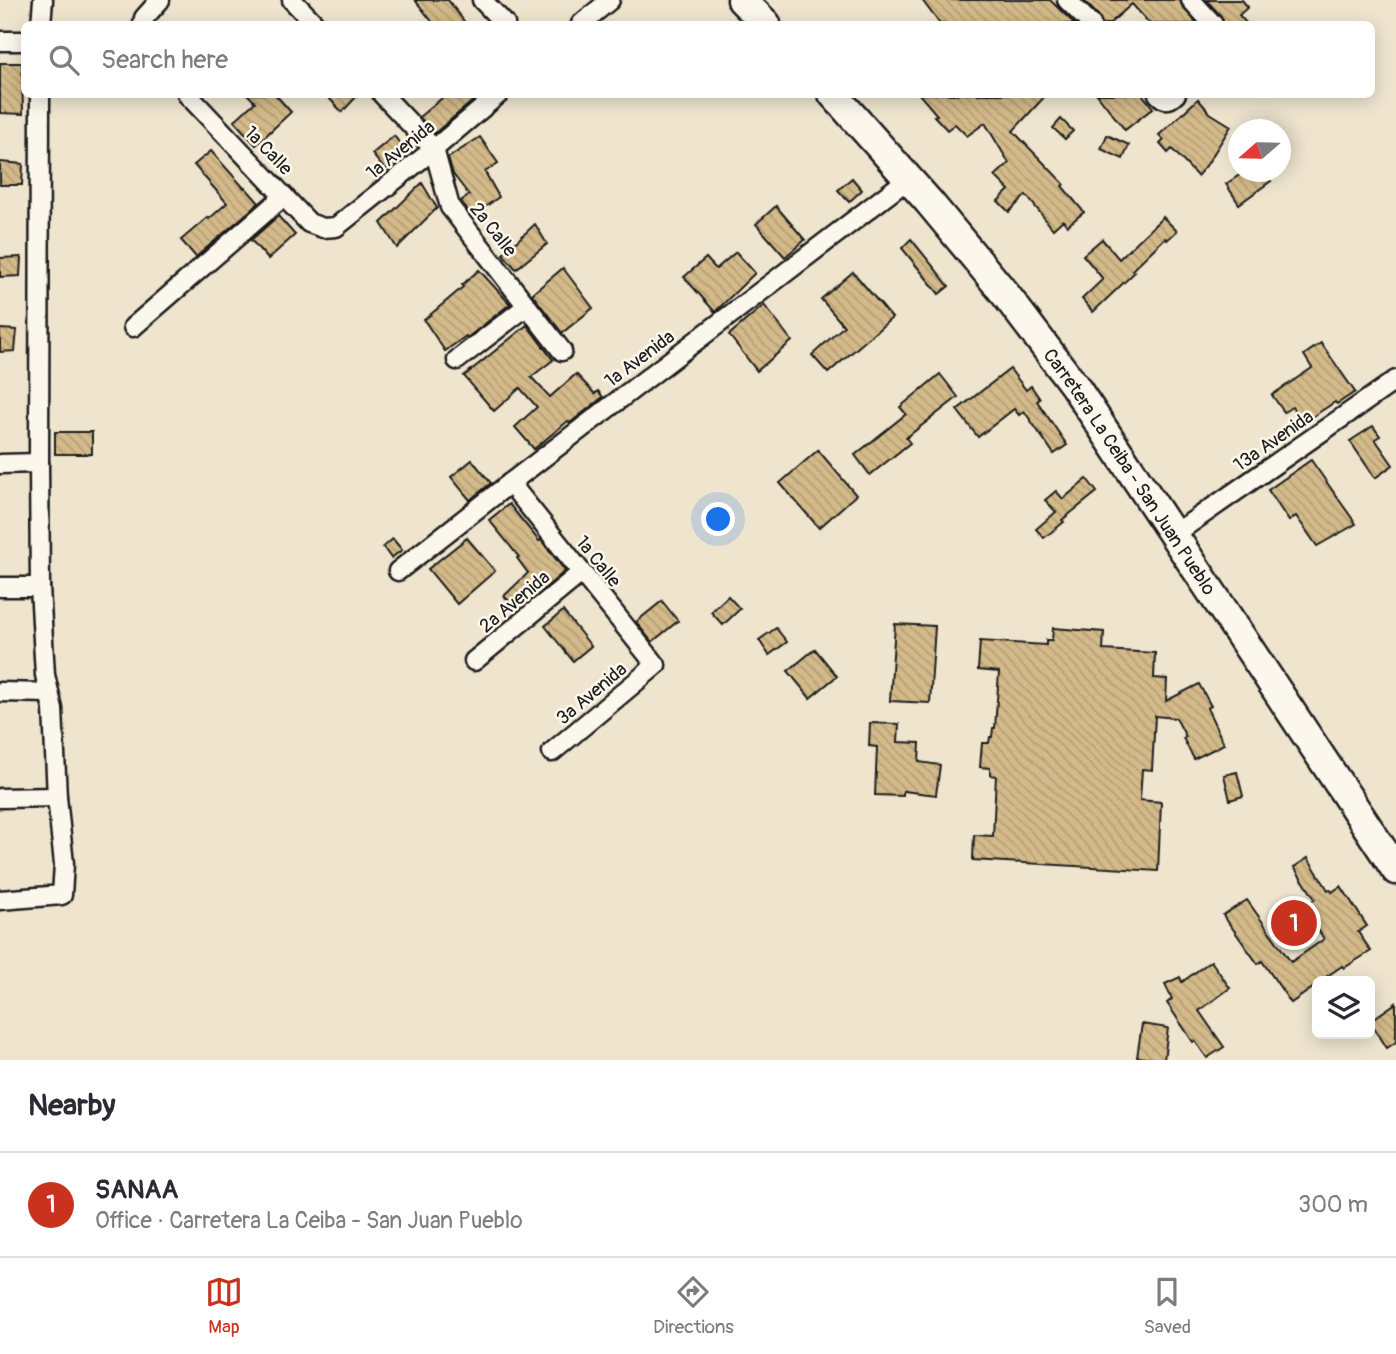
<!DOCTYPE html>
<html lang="en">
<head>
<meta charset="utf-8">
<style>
	body { margin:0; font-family:Pangolin,sans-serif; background:#f7f7f7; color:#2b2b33 }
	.controls { position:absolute; right:21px; bottom:21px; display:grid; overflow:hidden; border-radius:10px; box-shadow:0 4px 18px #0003 }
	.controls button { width:63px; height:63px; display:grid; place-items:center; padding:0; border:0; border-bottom:2px solid #e1e1e2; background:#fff; color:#2b2b33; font:35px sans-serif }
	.compass { position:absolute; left:1228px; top:119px; width:63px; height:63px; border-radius:50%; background:#fff; box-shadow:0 4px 18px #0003; rotate:250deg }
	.you { position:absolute; left:719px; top:520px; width:24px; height:24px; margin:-18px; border:5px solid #fff; border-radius:50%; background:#1a73e8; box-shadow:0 0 0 10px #1a73e833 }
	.badge { display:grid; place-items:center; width:46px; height:46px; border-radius:50%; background:#c8321e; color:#fff; font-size:23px; font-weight:700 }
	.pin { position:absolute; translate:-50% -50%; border:4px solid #fff; box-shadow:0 2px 7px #0006 }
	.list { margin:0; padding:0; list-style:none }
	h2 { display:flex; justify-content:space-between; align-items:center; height:91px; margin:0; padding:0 28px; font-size:30px }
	h2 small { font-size:23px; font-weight:400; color:#7c7c81 }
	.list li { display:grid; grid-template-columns:46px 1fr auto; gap:21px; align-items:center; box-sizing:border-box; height:105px; padding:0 28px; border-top:2px solid #e1e1e2 }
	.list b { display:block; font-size:26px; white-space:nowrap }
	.list p { margin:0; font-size:23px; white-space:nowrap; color:#7c7c81 }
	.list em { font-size:23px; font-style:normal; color:#7c7c81 }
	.icon { flex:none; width:38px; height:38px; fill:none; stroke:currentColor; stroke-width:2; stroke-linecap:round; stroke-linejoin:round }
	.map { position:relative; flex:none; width:1396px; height:1060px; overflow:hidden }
	.search { position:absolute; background:#fff; box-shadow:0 4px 18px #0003; left:21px; right:21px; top:21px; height:77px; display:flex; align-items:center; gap:18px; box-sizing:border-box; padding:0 24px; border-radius:10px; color:#7c7c81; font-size:26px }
	.sheet { height:196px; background:#fff }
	nav { display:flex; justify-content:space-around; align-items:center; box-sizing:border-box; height:98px; border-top:2px solid #e1e1e2; background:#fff; font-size:19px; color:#7c7c81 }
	nav a { display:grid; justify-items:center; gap:4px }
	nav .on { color:#c8321e }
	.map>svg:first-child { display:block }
</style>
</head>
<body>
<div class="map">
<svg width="1396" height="1060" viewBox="0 0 1396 1060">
	<defs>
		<pattern id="building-back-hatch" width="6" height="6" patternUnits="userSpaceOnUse" patternTransform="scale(1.75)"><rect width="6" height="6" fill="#d4ba8a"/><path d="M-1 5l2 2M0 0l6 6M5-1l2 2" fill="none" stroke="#b59f76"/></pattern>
	</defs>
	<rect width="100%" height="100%" fill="#efe5cf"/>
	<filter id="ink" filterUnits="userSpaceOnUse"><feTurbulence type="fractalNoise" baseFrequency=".0143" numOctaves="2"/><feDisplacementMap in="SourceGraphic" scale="14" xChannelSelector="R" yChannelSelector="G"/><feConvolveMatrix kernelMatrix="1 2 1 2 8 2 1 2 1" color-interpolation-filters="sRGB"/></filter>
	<g filter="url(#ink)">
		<g fill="url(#building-back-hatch)" stroke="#1c1c1c" stroke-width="2">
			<path d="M415,0H448L466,24H434Z"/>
			<path d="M922,0H1050L1075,24H940Z"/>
			<path d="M1083,0H1180L1183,8L1198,24H1150L1132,4L1109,24H1102L1099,16Z"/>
			<path d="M1206,0H1242L1248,7L1239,15L1247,24H1224L1221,16Z"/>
			<path d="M0,63H22L23,114L0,113Z"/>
			<path d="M247,94H275L291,112L256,145L234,121L255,102Z"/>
			<path d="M325,94H359L342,112Z"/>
			<path d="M447,94H481L435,133L419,117Z"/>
			<path d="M919,94H1047L1013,131L1064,184L1062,186L1084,212L1067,226L1063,220L1053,229L1026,195L1009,212L998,201L1009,190L995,176L1009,163L985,123L967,136L955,124L947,130L934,116L937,115Z"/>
			<path d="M1097,94H1142L1153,108L1125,130Z"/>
			<path d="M1198,99L1210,113L1231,126L1206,166L1197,176L1172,149L1168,153L1160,144L1164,140L1159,135Z"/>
			<path d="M1061,119L1073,131L1065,139L1053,128Z"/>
			<path d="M1107,135L1129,145L1123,159L1101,149Z"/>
			<path d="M394,136L407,152L385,170L372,154Z"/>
			<path d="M480,137L498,163L485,172L499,197L472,216L461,201L469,195L453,174L448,158Z"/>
			<path d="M211,151L244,188L245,187L259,203L196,257L181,240L208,217L209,219L227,203L194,165Z"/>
			<path d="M0,162L23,164L22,185H0Z"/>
			<path d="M1244,172H1265L1271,181L1239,204L1226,184Z"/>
			<path d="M852,178L862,190L849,202L838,190Z"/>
			<path d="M422,183L437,208L397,248L381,223Z"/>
			<path d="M776,206L805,240L785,257L756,224Z"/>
			<path d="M278,216L295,235L268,259L251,240Z"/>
			<path d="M1163,217L1177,231L1167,240L1165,238L1132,270L1135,272L1093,312L1082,299L1103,279L1083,255L1102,239L1119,259Z"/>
			<path d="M535,224L547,244L516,269L503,254Z"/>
			<path d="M911,239L949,286L939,294L902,248Z"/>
			<path d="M736,252L755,273L715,312L684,277L706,258L716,269Z"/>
			<path d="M21,257L20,276L0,277V258Z"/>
			<path d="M563,268L593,308L562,333L532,294Z"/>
			<path d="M479,270L510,304L467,338L466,336L445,351L424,320L463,287L462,285Z"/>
			<path d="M853,272L892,318L828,373L812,355L844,326L821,299Z"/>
			<path d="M764,305L792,341L757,371L729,335Z"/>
			<path d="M527,325L553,360L531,377L550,397L576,374L595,394L598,391L603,397L570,423L568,421L534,449L515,427L537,407L520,388L494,411L464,376Z"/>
			<path d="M0,329L17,330L15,351L0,352Z"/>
			<path d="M1321,343L1355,392L1337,404L1335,402L1303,423L1292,407L1284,412L1272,395L1312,368L1304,355Z"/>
			<path d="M1010,369L1026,390L1031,386L1040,399L1037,401L1067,445L1054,454L1024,411L1019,415L1014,409L978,437L957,410Z"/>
			<path d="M940,374L958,397L906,438L910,443L870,475L855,455L906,414L900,407Z"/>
			<path d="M1373,426L1380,436L1375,439L1393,465L1375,478L1350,441Z"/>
			<rect x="55" y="432" width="37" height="22"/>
			<path d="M818,450L856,495L819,528L780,483Z"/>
			<path d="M472,460L491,483L470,500L451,477Z"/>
			<path d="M1311,460L1356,524L1317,546L1296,516L1289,521L1268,490Z"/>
			<path d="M1087,479L1097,492L1062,520L1064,522L1044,538L1036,529L1056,512L1045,500L1056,491L1063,499Z"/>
			<path d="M509,504L539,541L541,540L565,571L542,591L538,585L514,606L504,596L528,573L517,558L519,557L489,520Z"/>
			<path d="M467,538L495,571L457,604L428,569Z"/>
			<path d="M393,539L402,550L391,558L383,547Z"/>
			<path d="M728,596L740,609L723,625L711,612Z"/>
			<path d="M662,601L678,621L652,642L636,622Z"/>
			<path d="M563,611L591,646L573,661L545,626Z"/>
			<path d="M895,624L935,626L930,703L890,701Z"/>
			<path d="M776,628L787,642L769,655L759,640Z"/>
			<path d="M1053,628L1104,632L1103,650L1155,653L1154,678L1167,679L1166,701L1199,684L1211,706L1207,708L1224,744L1194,759L1183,738L1186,737L1176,718L1155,716L1152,770L1142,769L1140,800L1161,802L1158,871L973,860L974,835L993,836L996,776L990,775V768L980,767L982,743H989L990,737H992L993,728H995L999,672L978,670L980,641L1046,645V640H1052Z"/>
			<path d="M815,649L837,676L810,698L788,671Z"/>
			<path d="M870,723L899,724L898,742L920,743L919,762L940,765L936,795L903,791V796L875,795L877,747L869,746Z"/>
			<path d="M1237,772L1243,796L1230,800L1224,775Z"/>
			<path d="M1308,858L1328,890L1330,889L1332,892L1341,886L1367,926L1358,932L1371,951L1344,968L1342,966L1320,981H1317L1314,987L1291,1003L1262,961L1258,964L1223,915L1247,900L1291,962L1324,939L1303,907L1315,899L1294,867Z"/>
			<path d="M1211,961L1230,988L1199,1011L1224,1047L1207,1058L1195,1041L1193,1042L1167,1003L1172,999L1165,984L1180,977L1182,982Z"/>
			<path d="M1396,1003V1042L1387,1048L1370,1021Z"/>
			<path d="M1142,1024L1168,1028L1164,1060L1137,1057Z"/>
		</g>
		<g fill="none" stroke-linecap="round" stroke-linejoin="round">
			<defs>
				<g id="street">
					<path d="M292,0L315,24"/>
					<path d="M482,0L505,24"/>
					<path d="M1067,0L1091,24"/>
					<path d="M1191,0L1213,24"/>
					<path d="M41,24L43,0"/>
					<path d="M143,24L144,18L160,0"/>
					<path d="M581,24L610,0"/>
					<path d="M0,41H24"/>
					<path d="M187,94L309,223L323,228L336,227L434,149L499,94"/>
					<path d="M382,94L434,149L450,207L562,351"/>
					<path d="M1158,94C1164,101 1169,101 1176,94"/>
					<path d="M133,327L284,196"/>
					<path d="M457,360L527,306"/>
					<path d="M0,464L39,463"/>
					<path d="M510,483L656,665L552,752"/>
					<path d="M1173,535L1396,380"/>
					<path d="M398,571L510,483L908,179"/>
					<path d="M0,587H40"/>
					<path d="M474,661L581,573"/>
					<path d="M0,692L49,693"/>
					<path d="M0,798L57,797"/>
					<path d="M0,900L62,895L64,864L57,797L53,709L45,675L40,587L39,463L40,94"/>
				</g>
				<g id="primary">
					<path d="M742,0L766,24"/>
					<path id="s1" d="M833,94L929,202L1006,295L1074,385L1396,870"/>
				</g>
			</defs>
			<use href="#street" stroke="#1c1c1c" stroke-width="23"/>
			<use href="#primary" stroke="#1c1c1c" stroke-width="33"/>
			<use href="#street" stroke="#fbf7ec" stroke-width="18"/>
			<use href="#primary" stroke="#fbf7ec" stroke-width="28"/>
		</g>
	</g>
	<g text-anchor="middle" stroke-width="5" stroke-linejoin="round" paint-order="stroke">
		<g font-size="19" fill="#1c1c1c" stroke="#fbf7ec">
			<text transform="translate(400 149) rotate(-39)" y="7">1a Avenida</text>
			<text transform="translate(269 150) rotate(46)" y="7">1a Calle</text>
			<text transform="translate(494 229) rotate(52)" y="7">2a Calle</text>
			<text transform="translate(639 358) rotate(-37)" y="7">1ª Avenida</text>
			<text transform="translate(1273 440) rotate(-35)" y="7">13a Avenida</text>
			<text dy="7" stroke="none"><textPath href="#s1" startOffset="481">Carretera La Ceiba - San Juan Pueblo</textPath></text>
			<text transform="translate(599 561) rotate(51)" y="7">1ª Calle</text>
			<text transform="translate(514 601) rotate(-40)" y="7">2ª Avenida</text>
			<text transform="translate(591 693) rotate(-40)" y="7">3ª Avenida</text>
		</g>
	</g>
</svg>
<div class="controls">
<button><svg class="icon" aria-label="layers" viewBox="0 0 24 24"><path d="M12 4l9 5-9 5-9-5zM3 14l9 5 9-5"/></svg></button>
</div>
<svg class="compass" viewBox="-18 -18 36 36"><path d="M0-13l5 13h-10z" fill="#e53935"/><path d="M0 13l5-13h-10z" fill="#7c7c81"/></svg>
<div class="you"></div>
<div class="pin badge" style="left:1294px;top:923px">1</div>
<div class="search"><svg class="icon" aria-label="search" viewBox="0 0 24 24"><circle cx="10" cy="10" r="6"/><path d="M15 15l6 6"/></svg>Search here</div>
</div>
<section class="sheet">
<h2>Nearby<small></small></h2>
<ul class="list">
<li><span class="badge">1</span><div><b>SANAA</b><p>Office · Carretera La Ceiba - San Juan Pueblo</p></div><em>300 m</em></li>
</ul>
</section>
<nav>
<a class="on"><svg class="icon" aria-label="map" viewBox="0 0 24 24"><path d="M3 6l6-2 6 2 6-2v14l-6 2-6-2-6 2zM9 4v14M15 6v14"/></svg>Map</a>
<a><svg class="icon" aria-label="directions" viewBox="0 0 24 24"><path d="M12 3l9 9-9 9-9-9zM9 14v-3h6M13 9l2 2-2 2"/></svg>Directions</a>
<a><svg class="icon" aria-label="saved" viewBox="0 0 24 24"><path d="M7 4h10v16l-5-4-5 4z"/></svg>Saved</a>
</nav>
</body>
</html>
